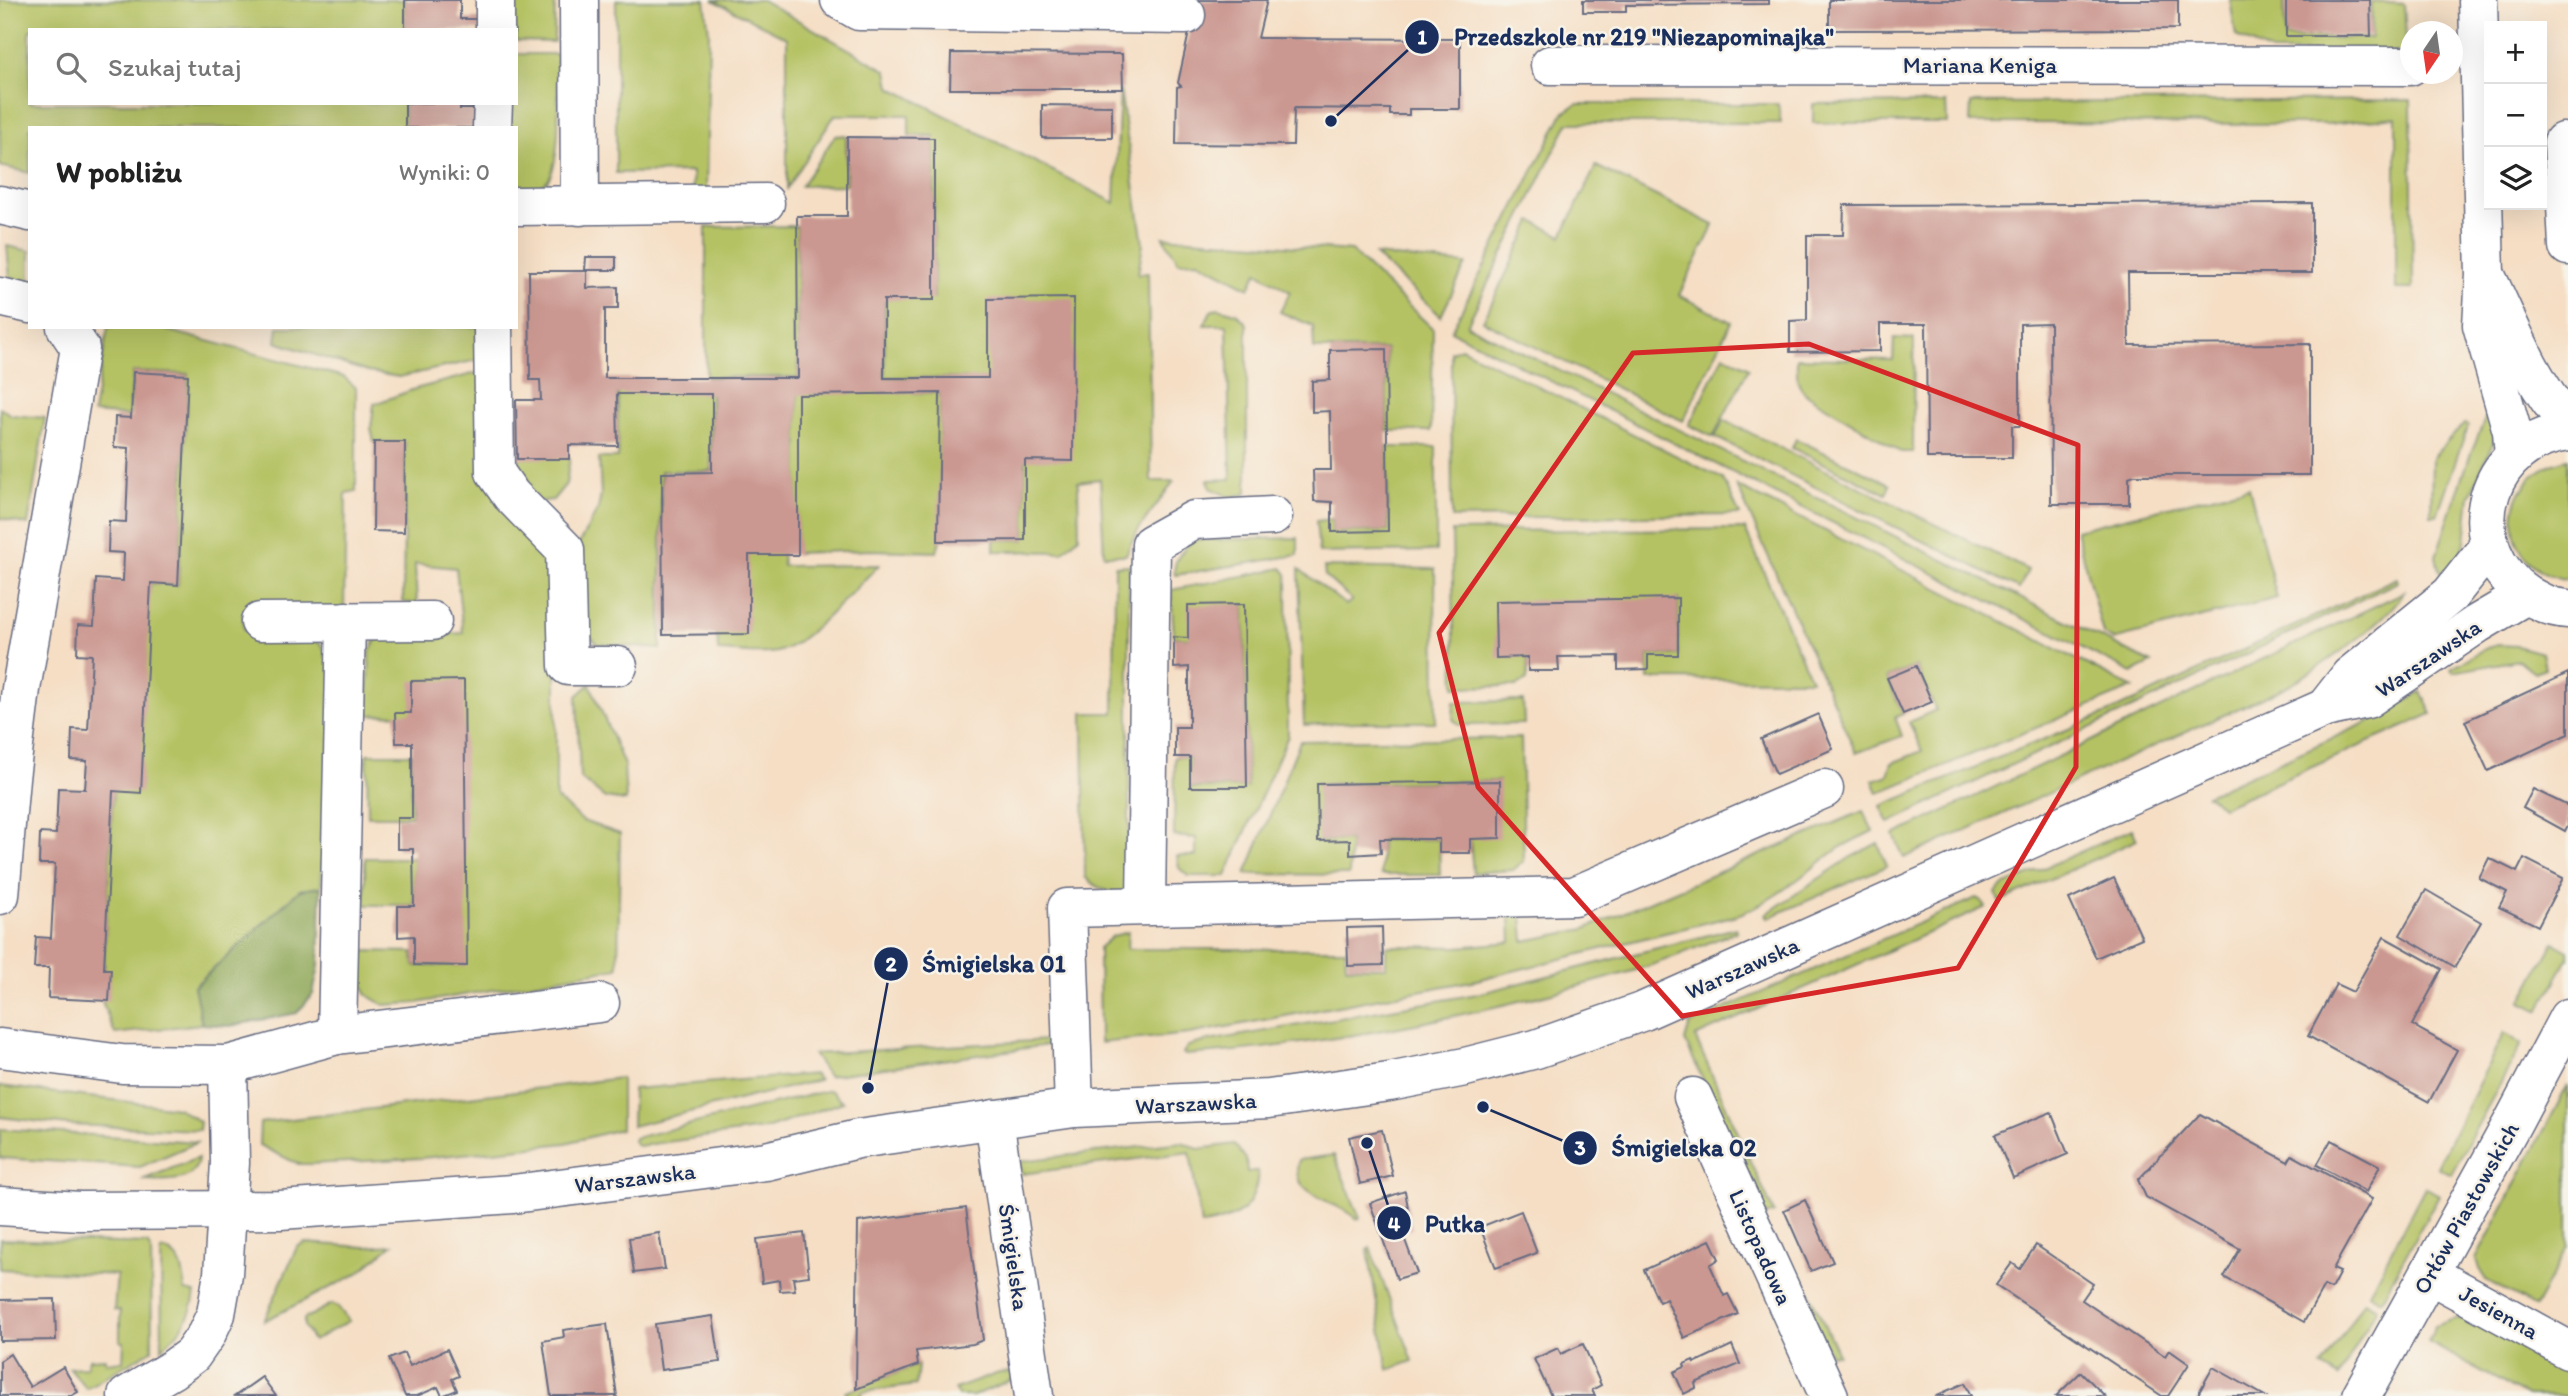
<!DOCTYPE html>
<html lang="pl">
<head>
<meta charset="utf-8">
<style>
	body { margin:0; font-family:Itim,sans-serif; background:#f6f6f6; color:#222 }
	.controls { position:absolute; right:21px; top:21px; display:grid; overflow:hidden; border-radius:0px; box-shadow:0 7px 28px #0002 }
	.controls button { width:63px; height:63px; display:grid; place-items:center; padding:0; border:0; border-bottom:2px solid #e0e0e0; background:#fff; color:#222; font:35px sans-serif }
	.compass { position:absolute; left:2400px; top:21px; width:63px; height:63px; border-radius:50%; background:#fff; box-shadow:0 7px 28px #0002; rotate:193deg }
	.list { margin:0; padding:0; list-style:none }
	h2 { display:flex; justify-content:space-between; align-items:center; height:91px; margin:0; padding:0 28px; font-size:30px }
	h2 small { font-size:23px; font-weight:400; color:#767676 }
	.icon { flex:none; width:38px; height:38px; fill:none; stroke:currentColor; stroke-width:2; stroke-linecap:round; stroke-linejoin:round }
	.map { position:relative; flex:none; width:2568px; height:1396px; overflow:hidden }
	.search { position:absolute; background:#fff; box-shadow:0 7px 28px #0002; left:28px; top:28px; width:490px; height:77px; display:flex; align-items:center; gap:18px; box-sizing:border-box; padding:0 24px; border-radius:0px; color:#767676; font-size:26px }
	.panel { position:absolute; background:#fff; box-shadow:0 7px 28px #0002; left:28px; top:126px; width:490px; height:203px; border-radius:0px }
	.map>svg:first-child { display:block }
</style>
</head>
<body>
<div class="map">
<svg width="2568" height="1396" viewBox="0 0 2568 1396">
	<rect width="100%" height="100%" fill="#f7f3e8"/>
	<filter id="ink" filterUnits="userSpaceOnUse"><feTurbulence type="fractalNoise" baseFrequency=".0143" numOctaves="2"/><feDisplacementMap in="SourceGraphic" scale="14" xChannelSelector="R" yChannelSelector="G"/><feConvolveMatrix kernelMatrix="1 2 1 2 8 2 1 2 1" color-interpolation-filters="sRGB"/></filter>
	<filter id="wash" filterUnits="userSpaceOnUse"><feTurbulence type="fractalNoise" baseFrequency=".00686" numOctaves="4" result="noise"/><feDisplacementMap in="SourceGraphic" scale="28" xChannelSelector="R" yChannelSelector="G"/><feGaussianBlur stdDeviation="1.57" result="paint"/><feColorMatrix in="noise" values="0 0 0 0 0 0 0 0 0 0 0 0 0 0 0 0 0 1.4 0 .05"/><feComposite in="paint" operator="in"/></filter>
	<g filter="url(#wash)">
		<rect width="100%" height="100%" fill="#f5dec4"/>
		<g fill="#b5c264" stroke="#687861" stroke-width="2">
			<path d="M0,0H405V30H30V103H405V128H30V173L0,166Z"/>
			<path d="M505,0H555L554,42L516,41V30H505Z"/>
			<path d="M616,0H705L709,33L706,192L693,197L692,172L616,173Z"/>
			<path d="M713,0H762L887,71L890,87L1115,203L1120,90L1143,244L1138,274L1148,273L1151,481H1174C1157,506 1136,527 1126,555H1104L1100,479L1078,482L1079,537L1062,552L994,551V540H1025V459L988,379L885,377V298H934V136L909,135V115H835L787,188V38Z"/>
			<path d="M2230,0H2284L2285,38H2371L2372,2L2404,4L2407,53L2271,52L2236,36Z"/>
			<path d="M516,54H557C557,80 564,165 546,182C539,189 531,189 522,189L516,185V128H505V103H516Z"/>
			<path d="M2411,100L2413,289H2396V117L2327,124L1970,123L1971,103Z"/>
			<path d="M1946,103L1947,123H1813V104Z"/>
			<path d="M1577,104H1778L1781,123H1568L1467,325L2152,663L2132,673L1451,331L1563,113Z"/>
			<path d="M846,135V185L801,186L835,136Z"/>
			<path d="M1596,166L1714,225L1679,295L1731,322L1683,421L1483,321L1532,221L1562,236Z"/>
			<path d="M797,226L798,377H706V227Z"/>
			<path d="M1163,237L1351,251L1433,329L1431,431H1387L1386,349H1314L1313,326L1280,312L1290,292L1257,272L1249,288L1198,261L1179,262Z"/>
			<path d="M7,246L30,251V282L10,278Z"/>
			<path d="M1375,255L1466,264L1441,316Z"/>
			<path d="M1218,308L1236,313L1247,324V494L1229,497L1211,488L1208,480L1231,479L1227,325H1204L1211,311Z"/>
			<path d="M108,327H155L344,377L356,388V491L346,493L344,611H243L244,629L299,633L321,644L335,669L321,887L300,890L194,986L202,1024L115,1034L102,1001L113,791L151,583L178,585L188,374L133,372L129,416L93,413Z"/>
			<path d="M278,327H483L482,359L399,377L368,372L276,342Z"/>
			<path d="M1894,338L1914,339L1913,452H1901L1807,395C1795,384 1797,373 1797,358L1893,360Z"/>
			<path d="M1461,348L1723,479L1740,515L1452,518L1451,352Z"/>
			<path d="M1724,355L1749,368L1713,437L1689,425Z"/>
			<path d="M484,371V457L556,566V798L583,821L620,834L618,968L417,1003L384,1005L366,994L362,979L364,951L413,952L414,966L466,965L413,714L367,715L370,651L377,638L463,633L456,568L415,564L417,604L403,602L405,443L374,442L371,428L374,404L415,389Z"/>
			<path d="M618,392L711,393V471H661V649L598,644L583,630L576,549L598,509L601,495L599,458H618Z"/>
			<path d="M798,392L940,393V540L937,552L871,550L797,553Z"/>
			<path d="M2490,407L2495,431L2493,443L2470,495L2465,542L2461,553L2445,578L2439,570L2436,556L2472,450Z"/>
			<path d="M0,408L12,415L45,418L28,525L0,518Z"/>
			<path d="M1724,420L2028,570L2019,589L1715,437Z"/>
			<path d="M2464,424L2468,425L2437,515H2431L2432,458Z"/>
			<path d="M1796,439L1890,484L1886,494L1792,448Z"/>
			<path d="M1387,447H1436V551L1319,553L1316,521L1332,519V532L1388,531Z"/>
			<path d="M514,458H570L566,484L553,500L536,502L514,486Z"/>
			<path d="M2568,459V579C2498,572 2492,475 2568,459Z"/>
			<path d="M1737,486L2133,688L1878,793L1873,780L1888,775L1892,763L1922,751L1909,722L1936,710L1916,666L1887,678L1903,714L1895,717L1902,736L1856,753Z"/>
			<path d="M2249,487L2277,598L2113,640L2103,634L2076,530Z"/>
			<path d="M1745,529L1811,680L1648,679V655H1678V599L1528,657L1527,680L1516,686L1455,687L1452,531Z"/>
			<path d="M1298,538V555L1175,575C1172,560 1183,550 1193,540Z"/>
			<path d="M749,552L782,553L783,566L879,565C857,586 805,646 777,652C761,656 735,651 718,651L717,632Z"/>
			<path d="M1129,565V884L1125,892C1108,893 1097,889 1085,877L1083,713H1114L1115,566Z"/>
			<path d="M1324,567L1435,569L1436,722H1356L1304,725L1299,569L1346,605L1352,600L1325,576Z"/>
			<path d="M1282,568L1287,574L1288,736L1226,876H1188L1179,868L1177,856H1196V838L1174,836L1175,757H1190L1191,788L1247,787L1244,605L1188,638L1174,637L1171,590Z"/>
			<path d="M2397,578L2398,582L1889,823L1881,806L2110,712Z"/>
			<path d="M2404,592C2384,625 2318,669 2284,688L1904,858L1894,835Z"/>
			<path d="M2498,645L2517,646L2542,653L2545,668L2534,672L2519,660L2453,672L2451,668L2487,648Z"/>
			<path d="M590,684L624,765L626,801L605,798L580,778L577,696Z"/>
			<path d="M2421,692L2432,714L2222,807L2207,795L2368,722Z"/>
			<path d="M1523,701L1524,724L1459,725L1453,719L1454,702Z"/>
			<path d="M1521,738L1524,861L1513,870L1473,873L1470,839L1499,781L1318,784L1319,841L1350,840L1349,875L1246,874L1300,741Z"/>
			<path d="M367,754H411L412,816H368Z"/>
			<path d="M1863,811L1873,831C1861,837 1849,842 1838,849C1806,872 1775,901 1737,915L1477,980L1189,1034L1100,1043L1099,948L1113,936L1128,932L1127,949H1345L1346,967H1386V946L1457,947L1511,942L1510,917L1522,915L1524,941L1585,929Z"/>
			<path d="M2132,829L2137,840L1999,902L1996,893L2001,887Z"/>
			<path d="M1439,839L1440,875H1381V840Z"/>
			<path d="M1878,843L1887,866L1768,918L1766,914L1851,857Z"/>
			<rect x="365" y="858" width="49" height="47"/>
			<path d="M1976,898L1982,901L1986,907L1695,1037L1774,1213L1766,1216L1685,1041L1690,1024Z"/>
			<path d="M1736,928L1737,931C1703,945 1668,961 1633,971C1487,1013 1336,1045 1185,1055L1183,1053L1188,1046L1203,1042L1477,994Z"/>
			<path d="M2554,942L2568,950V959L2539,1011L2521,1002Z"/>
			<path d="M2504,1033L2522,1044L2451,1174L2437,1167Z"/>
			<path d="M1049,1040V1045L828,1076L813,1054Z"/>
			<path d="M814,1074L819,1080L632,1126L633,1089Z"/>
			<path d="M621,1078V1129L566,1143L513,1149L422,1158L311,1164H298L259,1145L260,1123Z"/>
			<path d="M2568,1085V1247L2535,1307L2486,1280L2479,1269L2476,1259Z"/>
			<path d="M0,1086L178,1108L200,1122L199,1130L68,1125L0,1117Z"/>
			<path d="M830,1090L843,1102L769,1128L638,1146L633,1141L634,1138Z"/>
			<path d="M0,1129L198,1142L140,1167L0,1158Z"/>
			<path d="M1182,1142L1198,1149L1234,1144L1246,1159L1247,1172L1258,1171C1256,1209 1237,1220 1201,1225L1190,1152L1022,1174L1020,1161Z"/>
			<path d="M1334,1155L1360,1218L1357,1220C1341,1201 1286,1196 1299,1160Z"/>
			<path d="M198,1158C196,1186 162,1180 142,1180Z"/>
			<path d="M2425,1187L2439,1195L2381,1300L2369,1293Z"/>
			<path d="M0,1239L147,1244L151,1249L152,1350L86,1388L69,1368L86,1367L89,1359L105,1358L106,1363L123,1361L124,1342L120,1341V1311L114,1310L117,1275L0,1269Z"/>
			<path d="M305,1243L366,1247L392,1245L357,1274L264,1321L297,1247Z"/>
			<path d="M1370,1248L1413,1361L1388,1370L1368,1250Z"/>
			<path d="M165,1250C183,1258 184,1273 185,1291L195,1293C192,1317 181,1332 162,1348L161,1251Z"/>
			<path d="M1802,1277L1838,1354H1830L1796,1281Z"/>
			<path d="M2364,1301L2377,1308L2339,1377L2322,1367Z"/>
			<path d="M332,1304L338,1307L349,1321L313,1341L304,1326V1319Z"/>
			<path d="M2474,1318L2568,1369V1396H2527L2428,1342L2435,1326L2454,1319Z"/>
			<path d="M918,1365L916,1385L862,1392V1396H847L846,1392Z"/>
			<path d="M1011,1372V1380L973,1396H958L955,1389L999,1373Z"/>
		</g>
		<path fill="#90a85a" stroke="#566c5c" stroke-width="2" d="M321,887L319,966L313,994L297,1013L230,1026L202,1024L194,987L300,890Z"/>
		<g id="blocks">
			<g fill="#ca9891">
				<path d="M405,0H460V19H480V30H405Z"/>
				<path d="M1196,0H1267L1258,38L1460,39V109H1409V115H1390V109L1294,108L1293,145L1176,144L1177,87L1181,86L1178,83Z"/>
				<path d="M1583,0H1769V4L1626,5V12H1583Z"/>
				<path d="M1829,0H2178V29L1829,30Z"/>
				<path d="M2286,0H2370L2371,36H2286Z"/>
				<path d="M951,53L1122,54L1123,89H950Z"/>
				<path d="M405,103H460V109H481L476,128H405Z"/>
				<path d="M1042,105L1112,106V138H1042Z"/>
				<path d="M847,137L934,138V300H884V378H988V299L1074,298L1073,461L1025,460V540L938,541L940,393L798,395V555H749V634L663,635L662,473L712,472V394H617L618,446L569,445V459H517L516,400H541L540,380H530L529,271H587V288L618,287V309H605V378H798L797,216H847Z"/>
				<path d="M2312,203V273H2128L2129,345L2310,344V475H2134L2129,477V504H2051L2050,323L2020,324V426H2012V458H1927L1926,324H1880V351L1790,352V321L1807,320V235H1843L1844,205Z"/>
				<path d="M586,257H616V270H585Z"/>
				<path d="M1386,349L1388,531L1332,532V502L1314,501L1313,470H1331L1330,411L1312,412V381L1330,380V350Z"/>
				<path d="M133,372L188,375L178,585L151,583L141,793L113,791L104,969H111L109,1001L48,998L49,968H34L36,937L51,938L55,864H39L40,833L56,834L58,788L85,789L87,761L71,760L72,729L88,730L92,655L77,654L78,625L94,626L96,579L123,581L124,553L108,552L109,521L126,522L129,448L114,447L115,417L131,418Z"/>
				<path d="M374,442H405L404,532L373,531Z"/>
				<path d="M1678,598V655H1648V669L1618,670V656L1558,657L1559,671H1528V657L1496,658L1495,601Z"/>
				<path d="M1244,604L1247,787H1190V757H1175V727H1189V667L1174,668V637L1188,638V605Z"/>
				<path d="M1916,666L1932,702L1903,714L1887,678Z"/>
				<path d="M2568,673V734L2488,771L2465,721Z"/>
				<path d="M464,680L467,966L414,965V936L398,937V906H414L413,849H397V818H412V743H396L395,713H411V681Z"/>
				<path d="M1818,714L1833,749L1776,774L1761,739Z"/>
				<path d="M1500,781V838L1470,839V853H1439V839H1380L1381,853L1350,855V840L1318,841L1317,784Z"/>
				<path d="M2533,789L2568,806V825L2565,831L2523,808Z"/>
				<path d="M2489,858L2517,872L2524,858L2563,878L2538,926L2499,907L2507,892L2479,878Z"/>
				<path d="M2114,878L2142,938L2096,958L2069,899Z"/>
				<path d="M2426,890L2481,922L2455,967L2400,935Z"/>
				<path d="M1382,927L1383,965L1348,966L1347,928Z"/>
				<path d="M2384,937L2442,969L2412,1025L2457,1050L2429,1102L2308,1036L2336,984L2353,992Z"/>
				<path d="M2051,1112L2068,1154L2013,1178L1995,1135Z"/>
				<path d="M2200,1114L2288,1162L2292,1155L2372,1199L2333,1269L2340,1272L2331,1289L2324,1286L2304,1322L2224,1277L2240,1249L2146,1197L2138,1180Z"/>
				<path d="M1382,1130L1393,1176L1360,1184L1349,1137Z"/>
				<path d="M2331,1140L2380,1166L2366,1192L2317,1165Z"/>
				<path d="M1405,1191L1412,1229L1402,1232L1417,1273L1397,1279L1370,1203Z"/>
				<path d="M1805,1200L1833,1262L1811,1271L1784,1210Z"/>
				<path d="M966,1208L983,1340L973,1344L916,1351L918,1365L856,1389L858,1222Z"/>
				<path d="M1521,1211L1537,1253L1496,1268L1480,1227Z"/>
				<path d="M659,1233L665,1269L634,1273L629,1238Z"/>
				<path d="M804,1233L809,1276L793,1278L795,1290L780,1291L779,1280L762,1283L757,1239Z"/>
				<path d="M1710,1240L1719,1259L1710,1265L1724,1296L1728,1294L1738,1314L1684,1338L1666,1299L1659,1302L1644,1270Z"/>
				<path d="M2036,1245L2093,1284L2082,1300L2165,1356L2169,1350L2189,1364L2168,1396H2162L1996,1285L2012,1263L2020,1269Z"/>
				<path d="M55,1299L56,1340L0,1341V1300Z"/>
				<path d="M713,1316L720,1362L661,1370L655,1324Z"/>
				<path d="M607,1324L617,1396H551L543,1341L564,1337L563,1330Z"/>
				<path d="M1583,1344L1601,1385L1592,1390L1595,1396H1551L1534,1359L1558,1348L1561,1354Z"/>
				<path d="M1732,1345L1740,1364L1695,1383L1696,1388L1684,1394L1674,1372L1685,1367L1684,1364L1693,1360L1694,1363Z"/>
				<path d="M447,1349L459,1376L452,1379L457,1390L442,1396L438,1387L417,1396H405L389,1359L404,1353L410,1366Z"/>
				<path d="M10,1354L30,1387L63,1367L78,1392L71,1396H0V1361Z"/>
				<path d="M2213,1367L2265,1396H2197Z"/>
				<path d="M2081,1372L2105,1396H2056Z"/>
				<path d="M262,1377L276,1396H235Z"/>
				<path d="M1965,1383L1971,1396H1935Z"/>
			</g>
		</g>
	</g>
	<g filter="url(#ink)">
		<use href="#blocks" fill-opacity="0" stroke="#676c82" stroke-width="2"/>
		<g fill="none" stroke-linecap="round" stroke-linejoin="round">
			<defs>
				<g id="minor">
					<path d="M579,0L580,206"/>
					<path d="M840,0L859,11L1186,15"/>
					<path d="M2478,0L2485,275L2482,325L2512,431L2514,456"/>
					<path d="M495,30V0"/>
					<path d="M1550,65L2410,66"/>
					<path d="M492,128L493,103"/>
					<path d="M2563,142L2568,246"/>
					<path d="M0,205L30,212"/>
					<path d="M516,206L765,203"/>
					<path d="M2487,278C2509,322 2533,388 2568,422"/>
					<path d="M0,297L30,304"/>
					<path d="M493,327L495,472L511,495L565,550L568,666H618"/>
					<path d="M2568,432C2491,440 2458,531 2515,585C2530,598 2547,608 2568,609"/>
					<path d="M260,622L432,621"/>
					<path d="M2325,708L2350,676L2450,595L2489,546"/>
					<path d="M0,895L10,778L21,689L80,348L66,327"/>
					<path d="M1146,905L1151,544L1194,520L1273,516"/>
					<path d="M337,1035L346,621"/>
					<path d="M0,1048L122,1064L228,1065L337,1035L600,1003"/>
					<path d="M1693,1097L1829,1396"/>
					<path d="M1074,1108L1067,908L1574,896L1824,789"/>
					<path d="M994,1119L1034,1396"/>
					<path d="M0,1206L80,1211L280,1210L513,1194L766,1161L858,1139L1074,1108L1269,1099L1389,1082L1465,1067L1536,1049L1644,1011L2325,708L2367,699L2477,624L2526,595"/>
					<path d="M2429,1274L2568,1350"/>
					<path d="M127,1396L173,1369L192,1355L206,1335L216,1314L223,1274L230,1163L228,1065"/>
					<path d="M2361,1396L2513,1122L2568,1018"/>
				</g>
			</defs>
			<use href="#minor" stroke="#676c82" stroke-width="41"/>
			<use href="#minor" stroke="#fff" stroke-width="38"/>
		</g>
	</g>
	<path fill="none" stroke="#d62828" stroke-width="5" stroke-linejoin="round" d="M1809,344L2078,445L2076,767L1958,968L1682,1016L1478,787L1439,633L1633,353Z"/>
	<g text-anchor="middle" stroke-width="5" stroke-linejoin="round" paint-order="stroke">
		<g font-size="23" fill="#1b2f5e" stroke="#f7f3e8">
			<text x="1980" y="73">Mariana Keniga</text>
			<text transform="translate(2428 658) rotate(-34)" y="8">Warszawska</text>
			<text transform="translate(1742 968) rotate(-24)" y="8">Warszawska</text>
			<text transform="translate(1196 1103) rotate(-3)" y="8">Warszawska</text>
			<text transform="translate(635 1178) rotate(-7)" y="8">Warszawska</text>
			<text transform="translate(2466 1208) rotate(-61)" y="8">Orłów Piastowskich</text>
			<text transform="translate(1761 1247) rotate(66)" y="8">Listopadowa</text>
			<text transform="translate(1014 1257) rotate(82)" y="8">Śmigielska</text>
			<text transform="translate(2499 1312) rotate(29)" y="8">Jesienna</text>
		</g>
	</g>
	<path fill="none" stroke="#1b2f5e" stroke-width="2.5" d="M1331 121L1422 37M868 1088L891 964M1483 1107L1580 1148M1367 1143L1394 1223"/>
	<g fill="#1b2f5e" stroke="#f7f3e8" stroke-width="2.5">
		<circle cx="1331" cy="121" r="7"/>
		<circle cx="868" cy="1088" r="7"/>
		<circle cx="1483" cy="1107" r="7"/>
		<circle cx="1367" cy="1143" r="7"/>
		<circle cx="1422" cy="37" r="18"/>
		<circle cx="891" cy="964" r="18"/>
		<circle cx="1580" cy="1148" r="18"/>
		<circle cx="1394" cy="1223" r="18"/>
	</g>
	<g font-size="21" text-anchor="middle" font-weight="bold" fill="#fff">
		<text x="1422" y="44">1</text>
		<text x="891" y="971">2</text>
		<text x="1580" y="1155">3</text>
		<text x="1394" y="1231">4</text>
	</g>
	<g font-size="24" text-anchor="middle" font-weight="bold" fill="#1b2f5e" stroke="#f7f3e8" stroke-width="5" stroke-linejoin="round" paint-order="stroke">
		<text x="1644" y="45">Przedszkole nr 219 "Niezapominajka"</text>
		<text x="994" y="972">Śmigielska 01</text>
		<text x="1684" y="1156">Śmigielska 02</text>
		<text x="1455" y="1232">Putka</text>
	</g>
</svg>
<div class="controls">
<button>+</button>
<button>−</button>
<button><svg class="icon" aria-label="layers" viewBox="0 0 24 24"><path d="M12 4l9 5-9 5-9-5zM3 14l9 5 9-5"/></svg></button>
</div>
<svg class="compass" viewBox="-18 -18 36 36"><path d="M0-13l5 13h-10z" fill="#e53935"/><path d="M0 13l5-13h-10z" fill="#767676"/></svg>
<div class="search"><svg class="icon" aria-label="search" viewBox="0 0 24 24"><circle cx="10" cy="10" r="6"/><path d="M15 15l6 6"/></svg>Szukaj tutaj</div>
<section class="panel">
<h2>W pobliżu<small>Wyniki: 0</small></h2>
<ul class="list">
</ul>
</section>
</div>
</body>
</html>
